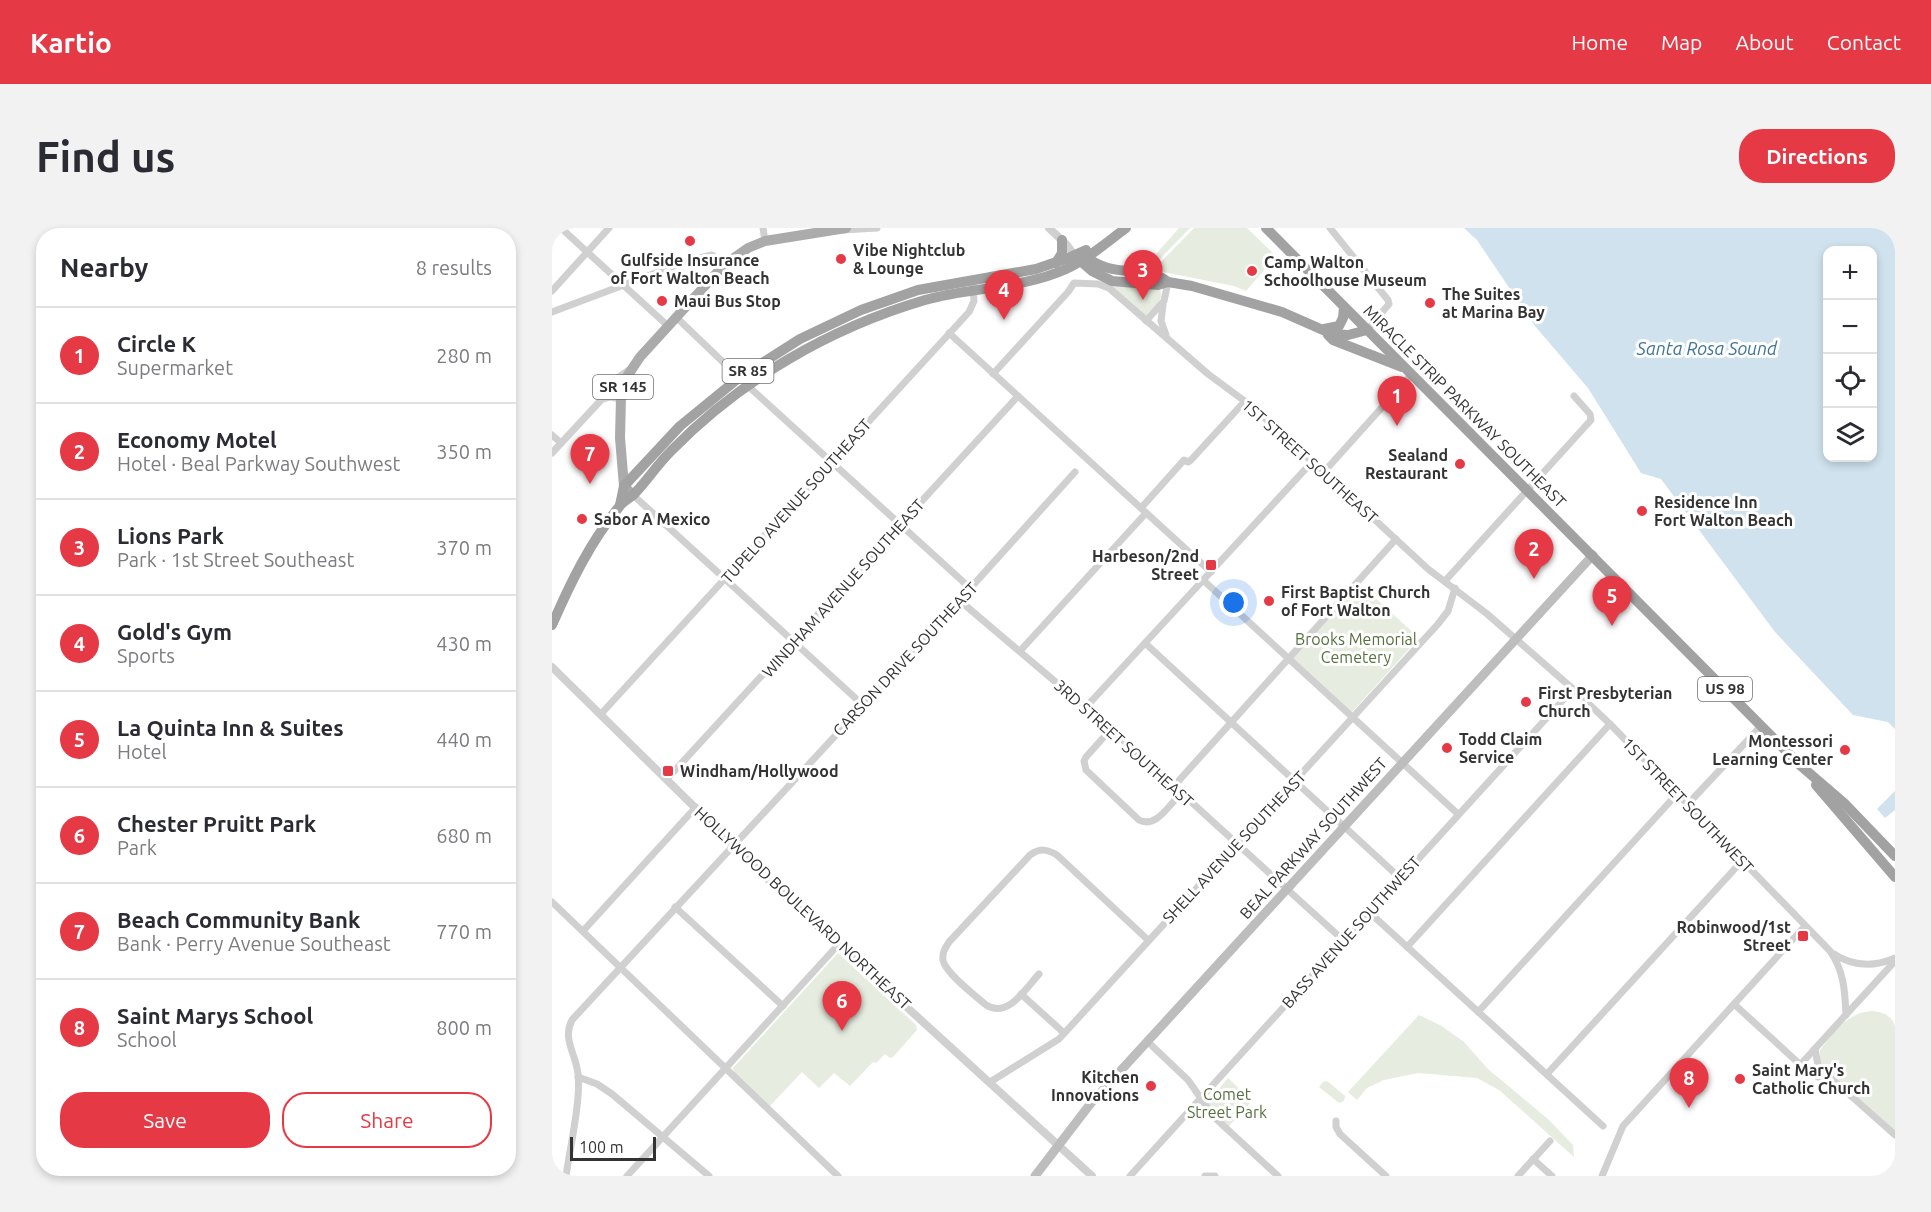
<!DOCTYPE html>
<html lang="en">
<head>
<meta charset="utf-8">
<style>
	body { margin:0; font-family:Ubuntu,sans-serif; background:#f2f2f3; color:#2b2b33 }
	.controls { position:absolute; right:18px; top:18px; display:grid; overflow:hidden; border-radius:12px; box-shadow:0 3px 9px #0003 }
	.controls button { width:54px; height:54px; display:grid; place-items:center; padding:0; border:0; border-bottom:2px solid #e1e1e2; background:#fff; color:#2b2b33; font:30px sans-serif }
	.scale { position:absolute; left:18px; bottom:15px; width:86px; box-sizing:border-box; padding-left:6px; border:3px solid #333; border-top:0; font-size:16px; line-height:21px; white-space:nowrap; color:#333; -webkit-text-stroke:4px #fff; paint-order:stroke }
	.you { position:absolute; left:682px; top:375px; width:21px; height:21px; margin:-15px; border:4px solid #fff; border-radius:50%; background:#1a73e8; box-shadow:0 0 0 9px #1a73e833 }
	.badge { display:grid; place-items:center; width:39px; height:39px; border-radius:50%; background:#e63946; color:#fff; font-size:20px; font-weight:700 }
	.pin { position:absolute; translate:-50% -50px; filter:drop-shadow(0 2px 3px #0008) }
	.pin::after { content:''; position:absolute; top:32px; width:21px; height:18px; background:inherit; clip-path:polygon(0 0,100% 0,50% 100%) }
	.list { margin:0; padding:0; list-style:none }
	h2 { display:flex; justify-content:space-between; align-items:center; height:78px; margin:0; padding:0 24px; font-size:26px }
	h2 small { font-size:20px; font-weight:400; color:#7c7c81 }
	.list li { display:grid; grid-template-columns:39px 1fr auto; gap:18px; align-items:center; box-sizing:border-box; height:96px; padding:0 24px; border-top:2px solid #e1e1e2 }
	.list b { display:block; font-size:22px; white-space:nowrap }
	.list p { margin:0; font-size:20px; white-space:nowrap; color:#7c7c81 }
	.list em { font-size:20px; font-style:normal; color:#7c7c81 }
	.actions { display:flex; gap:12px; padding:18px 24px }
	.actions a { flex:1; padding:14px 0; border:2px solid #e63946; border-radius:24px; text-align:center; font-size:21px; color:#e63946 }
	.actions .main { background:#e63946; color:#fff }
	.icon { flex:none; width:33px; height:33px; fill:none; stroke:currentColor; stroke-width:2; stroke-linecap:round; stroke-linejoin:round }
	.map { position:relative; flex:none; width:1343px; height:948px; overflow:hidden; border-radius:24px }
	header { display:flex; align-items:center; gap:36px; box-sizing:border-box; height:84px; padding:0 30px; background:#e63946; color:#fff }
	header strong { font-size:28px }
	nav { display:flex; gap:33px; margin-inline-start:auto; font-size:21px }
	.intro { display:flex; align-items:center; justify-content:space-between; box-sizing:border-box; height:144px; padding:0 36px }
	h1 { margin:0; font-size:42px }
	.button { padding:15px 27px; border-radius:24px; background:#e63946; color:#fff; font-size:21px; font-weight:700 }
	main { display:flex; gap:36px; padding:0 36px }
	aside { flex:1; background:#fff; border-radius:24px; box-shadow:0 3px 9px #0003 }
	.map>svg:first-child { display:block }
</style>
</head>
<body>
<header>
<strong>Kartio</strong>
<nav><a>Home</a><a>Map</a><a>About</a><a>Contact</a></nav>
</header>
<div class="intro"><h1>Find us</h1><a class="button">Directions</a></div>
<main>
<aside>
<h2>Nearby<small>8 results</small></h2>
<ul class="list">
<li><span class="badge">1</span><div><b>Circle K</b><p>Supermarket</p></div><em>280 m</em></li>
<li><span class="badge">2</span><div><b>Economy Motel</b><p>Hotel · Beal Parkway Southwest</p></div><em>350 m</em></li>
<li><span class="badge">3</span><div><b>Lions Park</b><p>Park · 1st Street Southeast</p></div><em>370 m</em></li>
<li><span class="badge">4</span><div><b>Gold's Gym</b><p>Sports</p></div><em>430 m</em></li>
<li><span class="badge">5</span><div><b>La Quinta Inn &amp; Suites</b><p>Hotel</p></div><em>440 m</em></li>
<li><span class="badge">6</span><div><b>Chester Pruitt Park</b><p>Park</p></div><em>680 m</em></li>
<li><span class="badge">7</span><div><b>Beach Community Bank</b><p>Bank · Perry Avenue Southeast</p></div><em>770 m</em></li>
<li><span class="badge">8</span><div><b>Saint Marys School</b><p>School</p></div><em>800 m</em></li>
</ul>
<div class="actions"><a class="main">Save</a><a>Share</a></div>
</aside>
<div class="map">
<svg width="1343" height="948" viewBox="0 0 1343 948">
	<rect width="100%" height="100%" fill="#fff"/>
	<g fill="#e6ecdf">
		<path d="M627,0H638L599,40V43L590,42Z"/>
		<path d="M642,0H695L724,28L694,63L682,58L601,42Z"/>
		<path d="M555,54L607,60C614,72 601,81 593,89Z"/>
		<path d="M808,356L867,410L800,484L741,431Z"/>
		<path d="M286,725L364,797L365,802L341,829L338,830L333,826L324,835L321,834L298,858L282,845L267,860L250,844L217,879L183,846L181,840Z"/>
		<path d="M1320,783C1331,784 1339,787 1343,798V905L1272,841L1268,835V822C1282,804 1296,784 1320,783Z"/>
		<path d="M867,787L888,797L912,814L936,841L997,892L1021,917L1022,929L947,862L925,850L866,845L832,852L815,860L805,872L796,864Z"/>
		<path d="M676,850L700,873L676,899L663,887L655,875Z"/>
		<path d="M775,853L793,868L792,873L787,875L767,859L771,854Z"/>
	</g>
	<g fill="#cfe2ee" fill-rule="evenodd">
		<path d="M912,0H1343V501L1336,494L1301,487L1223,404L1109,251L1089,245L1036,160L983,98L925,12ZM1276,22H1320V230H1276Z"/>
		<path d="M1343,563V582L1333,590L1325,581Z"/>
	</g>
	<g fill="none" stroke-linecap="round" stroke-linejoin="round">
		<g stroke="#d0d0d0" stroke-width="7">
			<path d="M9,0L116,98"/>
			<path d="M211,0L213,13"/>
			<path d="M778,0L836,72L837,76L815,102"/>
			<path d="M291,2L325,0"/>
			<path d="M0,63L57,0"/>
			<path d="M611,77L609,93L614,107"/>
			<path d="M0,84L138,32L160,27L172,37"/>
			<path d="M124,89L196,158L418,360"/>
			<path d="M594,93L612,73L616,54"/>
			<path d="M397,105L659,344"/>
			<path d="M441,146L516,64L522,55L546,56L557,60L656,146L702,180L876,341L934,385L1021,461L1058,496L1278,723C1292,743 1293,763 1294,787"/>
			<path d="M50,170L64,151L77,142"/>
			<path d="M0,207L9,215"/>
			<path d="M0,225L50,171L58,169L69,171"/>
			<path d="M771,245L860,146"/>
			<path d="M81,267L311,477"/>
			<path d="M589,280L632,232L636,234L639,232L693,173"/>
			<path d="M651,352L906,586"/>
			<path d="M893,353L1039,192L1038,186L1022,168"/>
			<path d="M407,372L559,501L791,712"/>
			<path d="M593,415L848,650"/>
			<path d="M468,423L594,285"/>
			<path d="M534,479L760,234"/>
			<path d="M49,486L417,84L422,73L421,60"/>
			<path d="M559,501L534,529L532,533L534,542L587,592C604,601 618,576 629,565"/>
			<path d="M115,551L466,168"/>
			<path d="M622,558L844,311"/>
			<path d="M1135,577L1210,497"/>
			<path d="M0,674L286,948"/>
			<path d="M123,679L231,778"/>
			<path d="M817,684L1051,898"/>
			<path d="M31,703L144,579"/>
			<path d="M855,719L1058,496"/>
			<path d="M1280,725C1300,738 1321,740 1343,730"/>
			<path d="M487,746C474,760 456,791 434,777C424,768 393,745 391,732C390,725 393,720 397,714L478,627C488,620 495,621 505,627L596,712"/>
			<path d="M469,766L512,805"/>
			<path d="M1182,776L1253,841L1266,849L1281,852L1343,907"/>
			<path d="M926,784L1125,566"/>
			<path d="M595,813L636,852L662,889L726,948"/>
			<path d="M1263,821L1266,837L1281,852"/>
			<path d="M1248,837L1343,733"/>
			<path d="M995,846L1190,633"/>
			<path d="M26,849L45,856L60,866L157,948"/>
			<path d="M438,854L507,811L886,396L896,383L903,360"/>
			<path d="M784,893V899L788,906L834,948"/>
			<path d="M981,931L1000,948"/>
			<path d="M14,948C18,920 29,872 26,846C24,826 10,811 20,792L359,426L523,244"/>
			<path d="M75,948L286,717"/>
			<path d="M578,948L1021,461"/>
			<path d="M653,948H663"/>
			<path d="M966,948L998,913"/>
			<path d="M1050,948L1071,898L1253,698"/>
		</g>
		<g stroke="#d0d0d0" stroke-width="8">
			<path d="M497,0L515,17L523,28"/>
			<path d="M0,439L235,670L540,948"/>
		</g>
		<path stroke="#bdbdbd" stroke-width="9" d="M483,948L539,875L1041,327"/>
		<path stroke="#ababab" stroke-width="10" d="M77,263L72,258L68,210L69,169L76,147L88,129L172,37L196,20L213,13L294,0"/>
		<g stroke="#a2a2a2" stroke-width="10">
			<path d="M714,0L1249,538L1292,575L1343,628"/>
			<path d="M531,26C560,53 593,35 616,54"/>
			<path d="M525,30L540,43L560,53L606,57L616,54L640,58L730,84L780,106L796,107L815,102"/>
			<path d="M504,35L510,25V12"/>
			<path d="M772,101L787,98L791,90L792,79"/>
			<path d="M776,107L781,112L850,139"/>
			<path d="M68,277L72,258L128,198L188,149L248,111L309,82L366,62L484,41L516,30L534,22"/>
			<path d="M0,397C18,356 38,314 67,279C71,273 79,270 84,264C96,251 106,236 119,223C188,152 278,100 373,72C419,59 470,61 514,41C536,31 555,14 574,0"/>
			<path d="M1264,557L1343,649"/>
		</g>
	</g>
	<g fill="#e63946" stroke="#fff" stroke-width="2">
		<circle cx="138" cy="13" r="6"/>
		<circle cx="289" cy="31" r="6"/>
		<circle cx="700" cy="43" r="6"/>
		<circle cx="110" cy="73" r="6"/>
		<circle cx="878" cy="75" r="6"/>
		<circle cx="908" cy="236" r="6"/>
		<circle cx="1090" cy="283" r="6"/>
		<circle cx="30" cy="291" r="6"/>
		<rect x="653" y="331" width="12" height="12" rx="3"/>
		<circle cx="717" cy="373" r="6"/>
		<circle cx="974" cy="474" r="6"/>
		<circle cx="895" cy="520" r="6"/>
		<circle cx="1293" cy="522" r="6"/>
		<rect x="110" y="537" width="12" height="12" rx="3"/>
		<rect x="1245" y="702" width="12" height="12" rx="3"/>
		<circle cx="1188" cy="851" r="6"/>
		<circle cx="599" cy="858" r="6"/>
	</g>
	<g text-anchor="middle" stroke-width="6" stroke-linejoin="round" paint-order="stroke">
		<g fill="#fff" stroke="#707070" stroke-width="1.5">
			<rect x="170.5" y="131" width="51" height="24" rx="4.5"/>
			<rect x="41" y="147" width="60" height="24" rx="4.5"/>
			<rect x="1146" y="449" width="54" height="24" rx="4.5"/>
		</g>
		<g font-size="15" font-weight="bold" fill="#333">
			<text x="196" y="148">SR 85</text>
			<text x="71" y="164">SR 145</text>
			<text x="1173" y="466">US 98</text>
		</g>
		<g font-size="16" font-weight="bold" fill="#333" stroke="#fff" text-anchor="start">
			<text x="301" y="28">Vibe Nightclub<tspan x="301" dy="18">&amp; Lounge</tspan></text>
			<text x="138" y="38" text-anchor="middle">Gulfside Insurance<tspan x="138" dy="18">of Fort Walton Beach</tspan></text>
			<text x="712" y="40">Camp Walton<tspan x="712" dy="18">Schoolhouse Museum</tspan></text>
			<text x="890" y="72">The Suites<tspan x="890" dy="18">at Marina Bay</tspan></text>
			<text x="122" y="79">Maui Bus Stop</text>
			<text x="896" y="233" text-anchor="end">Sealand<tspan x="896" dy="18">Restaurant</tspan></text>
			<text x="1102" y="280">Residence Inn<tspan x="1102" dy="18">Fort Walton Beach</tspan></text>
			<text x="42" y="297">Sabor A Mexico</text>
			<text x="647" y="334" text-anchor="end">Harbeson/2nd<tspan x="647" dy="18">Street</tspan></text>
			<text x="729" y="370">First Baptist Church<tspan x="729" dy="18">of Fort Walton</tspan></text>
			<text x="986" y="471">First Presbyterian<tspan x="986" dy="18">Church</tspan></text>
			<text x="907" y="517">Todd Claim<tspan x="907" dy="18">Service</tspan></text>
			<text x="1281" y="519" text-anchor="end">Montessori<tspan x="1281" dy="18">Learning Center</tspan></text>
			<text x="128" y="549">Windham/Hollywood</text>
			<text x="1239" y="705" text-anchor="end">Robinwood/1st<tspan x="1239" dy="18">Street</tspan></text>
			<text x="1200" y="848">Saint Mary's<tspan x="1200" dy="18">Catholic Church</tspan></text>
			<text x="587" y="855" text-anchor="end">Kitchen<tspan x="587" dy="18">Innovations</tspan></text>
		</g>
		<g font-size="16" fill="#333" stroke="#fff">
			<text transform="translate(913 178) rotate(45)" y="6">MIRACLE STRIP PARKWAY SOUTHEAST</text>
			<text transform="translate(758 233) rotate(42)" y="6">1ST STREET SOUTHEAST</text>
			<text transform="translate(244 273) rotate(-48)" y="6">TUPELO AVENUE SOUTHEAST</text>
			<text transform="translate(291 360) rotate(-48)" y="6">WINDHAM AVENUE SOUTHEAST</text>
			<text transform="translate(353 431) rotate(-47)" y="6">CARSON DRIVE SOUTHEAST</text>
			<text transform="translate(572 515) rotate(42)" y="6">3RD STREET SOUTHEAST</text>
			<text transform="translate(1136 577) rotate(46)" y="6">1ST STREET SOUTHWEST</text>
			<text transform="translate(761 610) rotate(-48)" y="6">BEAL PARKWAY SOUTHWEST</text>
			<text transform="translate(682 619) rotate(-47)" y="6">SHELL AVENUE SOUTHEAST</text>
			<text transform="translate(251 680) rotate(43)" y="6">HOLLYWOOD BOULEVARD NORTHEAST</text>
			<text transform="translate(799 704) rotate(-48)" y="6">BASS AVENUE SOUTHWEST</text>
		</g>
		<g font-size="16" fill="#56703f" stroke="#fff">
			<text x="804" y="417">Brooks Memorial<tspan x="804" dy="18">Cemetery</tspan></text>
			<text x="675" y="872">Comet<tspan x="675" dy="18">Street Park</tspan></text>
		</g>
		<g font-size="18" font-style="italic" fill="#3f7597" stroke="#fff">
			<text x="1155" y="127">Santa Rosa Sound</text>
		</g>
	</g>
</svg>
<div class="controls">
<button>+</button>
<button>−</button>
<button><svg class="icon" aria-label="locate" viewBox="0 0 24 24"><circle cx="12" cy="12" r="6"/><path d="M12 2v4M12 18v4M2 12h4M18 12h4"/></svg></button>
<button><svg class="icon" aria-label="layers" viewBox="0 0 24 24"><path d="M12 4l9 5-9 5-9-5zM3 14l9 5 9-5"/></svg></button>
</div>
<div class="scale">100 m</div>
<div class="you"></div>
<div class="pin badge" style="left:845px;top:198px">1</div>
<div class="pin badge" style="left:982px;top:351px">2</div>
<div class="pin badge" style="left:591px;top:72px">3</div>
<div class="pin badge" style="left:452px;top:92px">4</div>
<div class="pin badge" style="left:1060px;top:398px">5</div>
<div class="pin badge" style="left:290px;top:803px">6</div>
<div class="pin badge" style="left:38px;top:256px">7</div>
<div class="pin badge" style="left:1137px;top:880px">8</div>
</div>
</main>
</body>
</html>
